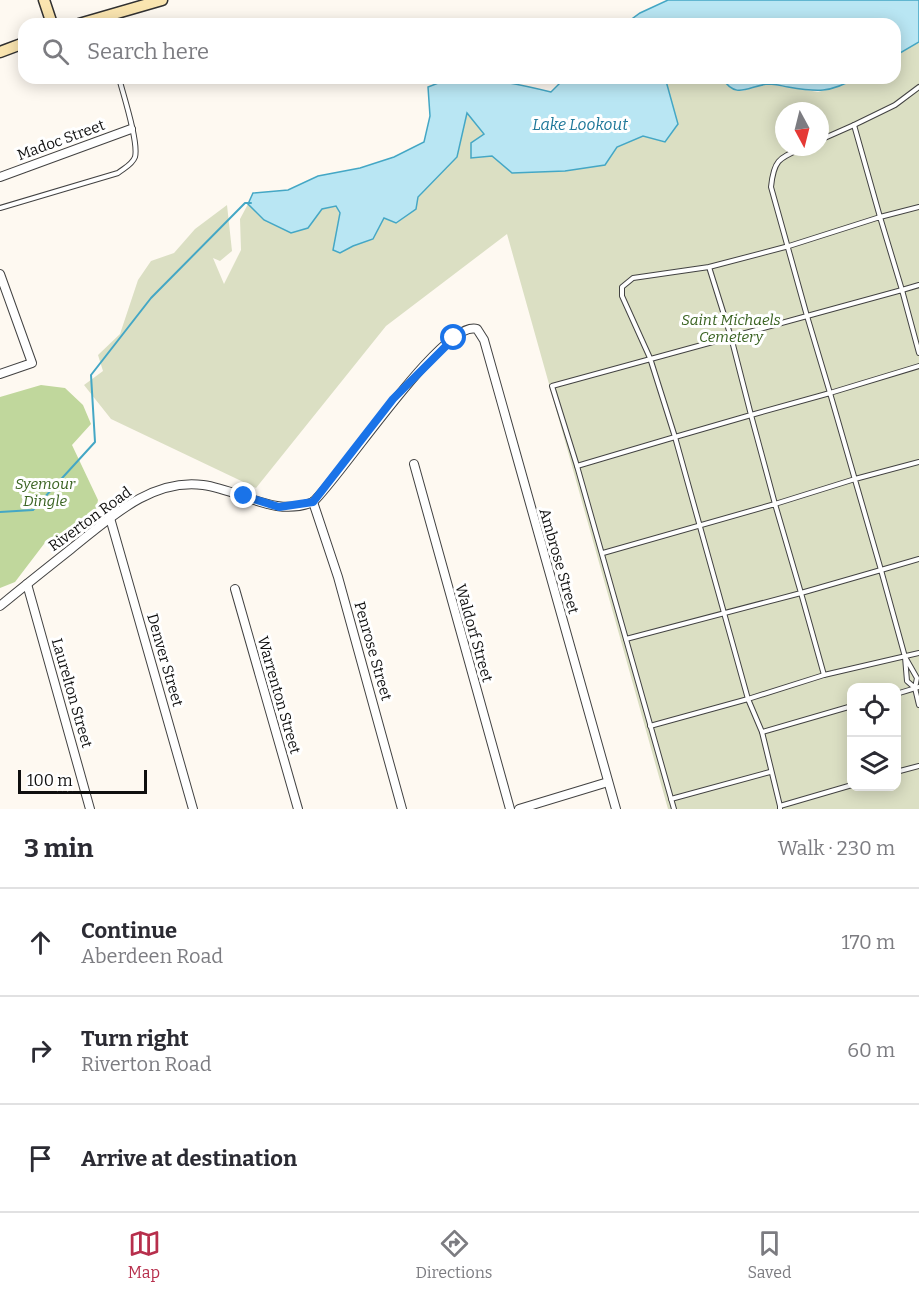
<!DOCTYPE html>
<html lang="en">
<head>
<meta charset="utf-8">
<style>
	body { margin:0; font-family:Bitter,serif; background:#f7f7f7; color:#2b2b33 }
	.controls { position:absolute; right:18px; bottom:18px; display:grid; overflow:hidden; border-radius:12px; box-shadow:0 3px 15px #0003 }
	.controls button { width:54px; height:54px; display:grid; place-items:center; padding:0; border:0; border-bottom:2px solid #e1e1e2; background:#fff; color:#2b2b33; font:30px sans-serif }
	.compass { position:absolute; left:775px; top:102px; width:54px; height:54px; border-radius:50%; background:#fff; box-shadow:0 3px 15px #0003; rotate:173deg }
	.scale { position:absolute; left:18px; bottom:15px; width:129px; box-sizing:border-box; padding-left:6px; border:3px solid #0f0f0f; border-top:0; font-size:16px; line-height:21px; white-space:nowrap; color:#0f0f0f; -webkit-text-stroke:4px #fff; paint-order:stroke }
	.stop { position:absolute; width:18px; height:18px; margin:-14px; border:4px solid #1a73e8; border-radius:50%; background:#fff }
	.stop.end { background:#1a73e8; border-color:#fff; box-shadow:0 2px 6px #0008 }
	.list { margin:0; padding:0; list-style:none }
	h2 { display:flex; justify-content:space-between; align-items:center; height:78px; margin:0; padding:0 24px; font-size:26px }
	h2 small { font-size:20px; font-weight:400; color:#7c7c81 }
	.list li { display:grid; grid-template-columns:39px 1fr auto; gap:18px; align-items:center; box-sizing:border-box; height:108px; padding:0 24px; border-top:2px solid #e1e1e2 }
	.list b { display:block; font-size:22px; white-space:nowrap }
	.list p { margin:0; font-size:20px; white-space:nowrap; color:#7c7c81 }
	.list em { font-size:20px; font-style:normal; color:#7c7c81 }
	.icon { flex:none; width:33px; height:33px; fill:none; stroke:currentColor; stroke-width:2; stroke-linecap:round; stroke-linejoin:round }
	.map { position:relative; flex:none; width:919px; height:809px; overflow:hidden }
	.search { position:absolute; background:#fff; box-shadow:0 3px 15px #0003; left:18px; right:18px; top:18px; height:66px; display:flex; align-items:center; gap:15px; box-sizing:border-box; padding:0 21px; border-radius:18px; color:#7c7c81; font-size:22px }
	.sheet { height:402px; background:#fff }
	nav { display:flex; justify-content:space-around; align-items:center; box-sizing:border-box; height:84px; border-top:2px solid #e1e1e2; background:#fff; font-size:16px; color:#7c7c81 }
	nav a { display:grid; justify-items:center; gap:3px }
	nav .on { color:#b72f4c }
	.map>svg:first-child { display:block }
</style>
</head>
<body>
<div class="map">
<svg width="919" height="809" viewBox="0 0 919 809">
	<rect width="100%" height="100%" fill="#fef9f1"/>
	<path fill="#c0d79c" d="M41,385L65,388L83,405L91,424L72,445L98,500L94,520L47,540L15,582L0,588V397Z"/>
	<path fill="#dbdfc3" fill-rule="evenodd" d="M919,42V809H668L507,234L386,326L256,488L111,419L84,385L103,371L98,355L120,334L138,280L151,261L174,253L195,229L227,205L232,251L220,261L213,258L224,284L241,250L240,219L248,204L264,220L308,228L322,209L336,206L353,246L373,239L384,218L418,197L457,157L467,113L485,134L492,156L512,173L617,147L643,136L665,142L678,125L666,81L669,78H722L728,86L742,91L768,84L818,92L844,85L856,78H895V56ZM784,111H820V147H784ZM852,688H896V786H852Z"/>
	<g fill="#b9e6f3" stroke="#44a7c5" stroke-width="1.5">
		<path d="M668,0H919V42L895,56V24H625L640,13Z"/>
		<path d="M451,78C488,78 515,83 551,92L565,78H669L666,81L678,124L665,142L643,136L617,147L605,165L565,171L512,173L492,156L471,158V143L484,134L467,113L457,157L418,197L416,209L396,223L384,218L373,239L353,246L340,253L333,250L340,213L336,206L322,209L308,228L291,233L264,220L248,204L253,193L288,190L318,176L360,168L394,157L424,142L430,116L428,87Z"/>
		<path d="M722,78H856C830,93 817,92 788,87C782,86 775,84 769,84C749,85 737,101 722,78Z"/>
	</g>
	<g fill="none" stroke-linecap="round" stroke-linejoin="round">
		<path stroke="#44a7c5" stroke-width="2" d="M0,512L33,510L95,442L91,375L151,298L245,203H251"/>
		<defs>
			<g id="lane">
				<path d="M854,125L895,105L919,87"/>
				<path d="M820,140L854,125L880,217L919,207"/>
				<path d="M805,147C780,158 774,158 771,187L807,316L731,337L751,415L675,437L748,699L762,732L852,706"/>
				<path d="M0,208L118,173C124,168 132,165 135,157C139,142 123,94 119,78"/>
				<path d="M709,267L633,278L622,287V296L650,358L675,437L577,466L552,386L731,337L709,267L789,246L880,217L902,290L919,285"/>
				<path d="M919,353L902,290L807,316L830,393L919,366"/>
				<path d="M919,462L855,479L775,504L751,415L830,393L881,570L919,559"/>
				<path d="M577,466L674,809"/>
				<path d="M603,553L775,504L801,593L626,639"/>
				<path d="M905,657L881,570L801,593L824,675L919,653"/>
				<path d="M915,688L907,681L905,657L917,678L915,688L919,705"/>
				<path d="M896,694L919,687"/>
				<path d="M650,726L748,699L824,675"/>
				<path d="M762,732L780,806"/>
				<path d="M896,772L919,766"/>
				<path d="M671,799L770,772"/>
				<path d="M780,809V806L852,785"/>
			</g>
			<g id="street">
				<path d="M0,177L131,129"/>
				<path d="M0,274L32,363L0,374"/>
				<path d="M414,464L510,809"/>
				<path d="M313,502C340,478 444,318 477,329L484,340L616,809"/>
				<path d="M313,502L338,577L402,809"/>
				<path d="M110,518L193,809"/>
				<path d="M27,584L90,809"/>
				<path d="M235,589L298,809"/>
				<path d="M0,606C23,587 47,568 71,549C109,519 151,478 203,485C241,490 275,518 313,502"/>
				<path d="M519,809L608,782"/>
			</g>
			<g id="secondary">
				<path d="M44,0L52,24"/>
				<path d="M79,24L162,0"/>
				<path d="M0,52L24,43"/>
			</g>
		</defs>
		<use href="#lane" stroke="#424242" stroke-width="6"/>
		<use href="#street" stroke="#424242" stroke-width="10"/>
		<use href="#secondary" stroke="#313131" stroke-width="13"/>
		<use href="#lane" stroke="#fff" stroke-width="4"/>
		<use href="#street" stroke="#fff" stroke-width="8"/>
		<use href="#secondary" stroke="#fae5b0" stroke-width="10"/>
	</g>
	<g fill="none" stroke-linecap="round" stroke-linejoin="round">
		<path stroke="#1a73e8" stroke-width="8" d="M244,496L279,507L313,502L393,399L454,338"/>
	</g>
	<g text-anchor="middle" stroke-width="6" stroke-linejoin="round" paint-order="stroke">
		<g font-size="15" fill="#0f0f0f" stroke="#fff">
			<text transform="translate(61 140) rotate(-20)" y="5">Madoc Street</text>
			<text transform="translate(90 519) rotate(-36)" y="5">Riverton Road</text>
			<text transform="translate(559 561) rotate(74)" y="5">Ambrose Street</text>
			<text transform="translate(474 633) rotate(74)" y="5">Waldorf Street</text>
			<text transform="translate(373 651) rotate(74)" y="5">Penrose Street</text>
			<text transform="translate(165 660) rotate(74)" y="5">Denver Street</text>
			<text transform="translate(72 693) rotate(74)" y="5">Laurelton Street</text>
			<text transform="translate(279 695) rotate(74)" y="5">Warrenton Street</text>
		</g>
		<g font-size="15" font-style="italic" fill="#3a6322" stroke="#fff">
			<text x="731" y="325">Saint Michaels<tspan x="731" dy="17">Cemetery</tspan></text>
			<text x="45" y="489">Syemour<tspan x="45" dy="17">Dingle</tspan></text>
		</g>
		<g font-size="16" font-style="italic" fill="#1f7899" stroke="#fff">
			<text x="580" y="130">Lake Lookout</text>
		</g>
	</g>
</svg>
<div class="controls">
<button><svg class="icon" aria-label="locate" viewBox="0 0 24 24"><circle cx="12" cy="12" r="6"/><path d="M12 2v4M12 18v4M2 12h4M18 12h4"/></svg></button>
<button><svg class="icon" aria-label="layers" viewBox="0 0 24 24"><path d="M12 4l9 5-9 5-9-5zM3 14l9 5 9-5"/></svg></button>
</div>
<svg class="compass" viewBox="-18 -18 36 36"><path d="M0-13l5 13h-10z" fill="#e53935"/><path d="M0 13l5-13h-10z" fill="#7c7c81"/></svg>
<div class="scale">100 m</div>
<div class="stop" style="left:454px;top:338px"></div>
<div class="stop end" style="left:244px;top:496px"></div>
<div class="search"><svg class="icon" aria-label="search" viewBox="0 0 24 24"><circle cx="10" cy="10" r="6"/><path d="M15 15l6 6"/></svg>Search here</div>
</div>
<section class="sheet">
<h2>3 min<small>Walk · 230 m</small></h2>
<ul class="list">
<li><svg class="icon" aria-label="ahead" viewBox="0 0 24 24"><path d="M12 20V5M6 11l6-6 6 6"/></svg><div><b>Continue</b><p>Aberdeen Road</p></div><em>170 m</em></li>
<li><svg class="icon" aria-label="right" viewBox="0 0 24 24"><path d="M7 20v-9h11M14 6l5 5-5 5"/></svg><div><b>Turn right</b><p>Riverton Road</p></div><em>60 m</em></li>
<li><svg class="icon" aria-label="arrive" viewBox="0 0 24 24"><path d="M6 21V4h12l-3 4 3 4H6"/></svg><div><b>Arrive at destination</b></div></li>
</ul>
</section>
<nav>
<a class="on"><svg class="icon" aria-label="map" viewBox="0 0 24 24"><path d="M3 6l6-2 6 2 6-2v14l-6 2-6-2-6 2zM9 4v14M15 6v14"/></svg>Map</a>
<a><svg class="icon" aria-label="directions" viewBox="0 0 24 24"><path d="M12 3l9 9-9 9-9-9zM9 14v-3h6M13 9l2 2-2 2"/></svg>Directions</a>
<a><svg class="icon" aria-label="saved" viewBox="0 0 24 24"><path d="M7 4h10v16l-5-4-5 4z"/></svg>Saved</a>
</nav>
</body>
</html>
